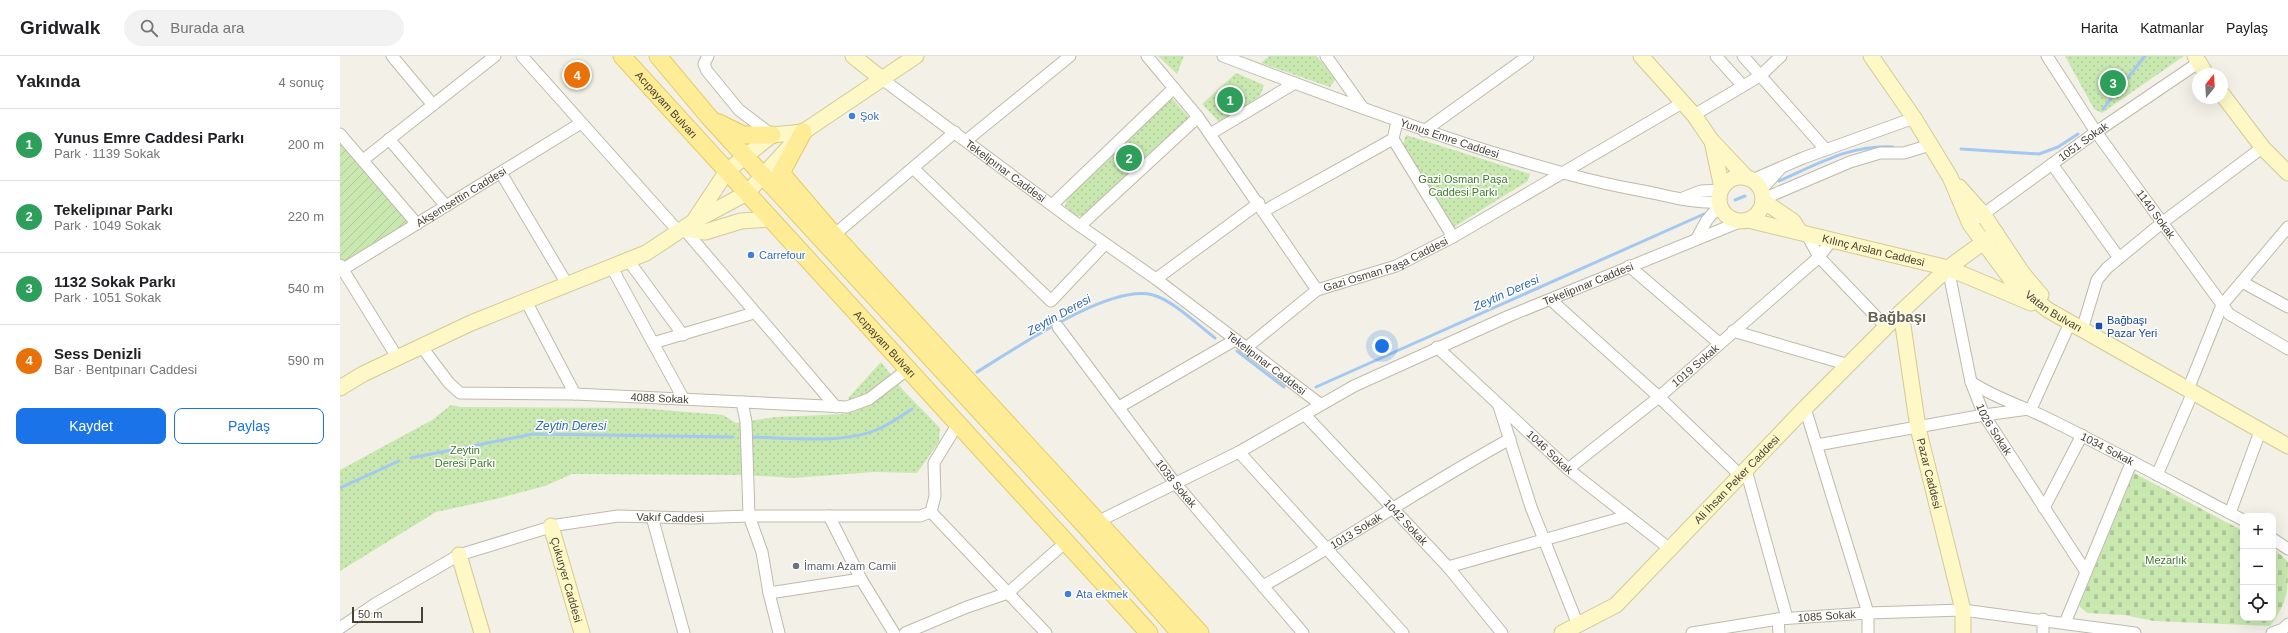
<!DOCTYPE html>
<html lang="tr">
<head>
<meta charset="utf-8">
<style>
	body { margin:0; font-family:Arial,sans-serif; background:#f2f2f2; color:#202124 }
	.controls { position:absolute; right:12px; bottom:12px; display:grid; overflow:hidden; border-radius:8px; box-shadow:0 4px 16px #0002 }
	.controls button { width:36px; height:36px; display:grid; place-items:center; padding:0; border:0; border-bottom:1px solid #e0e0e0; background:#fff; color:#202124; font:20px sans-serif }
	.compass { position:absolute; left:1852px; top:12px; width:36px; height:36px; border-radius:50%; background:#fff; box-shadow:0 4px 16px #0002; rotate:18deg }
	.scale { position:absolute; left:12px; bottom:10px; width:71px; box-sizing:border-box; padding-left:4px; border:2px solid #474236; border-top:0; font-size:11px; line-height:14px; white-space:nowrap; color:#474236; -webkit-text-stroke:3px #fff; paint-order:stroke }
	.you { position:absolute; left:1042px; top:290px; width:14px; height:14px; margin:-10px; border:3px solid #fff; border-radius:50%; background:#1a73e8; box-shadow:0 0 0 6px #1a73e833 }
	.badge { display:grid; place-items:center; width:26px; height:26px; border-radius:50%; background:#1a73e8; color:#fff; font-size:13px; font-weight:700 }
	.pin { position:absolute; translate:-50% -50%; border:2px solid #fff; box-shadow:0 1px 4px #0006 }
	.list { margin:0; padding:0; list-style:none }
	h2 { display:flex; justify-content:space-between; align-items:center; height:52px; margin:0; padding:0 16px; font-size:17px }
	h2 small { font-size:13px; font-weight:400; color:#757577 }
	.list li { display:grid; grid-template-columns:26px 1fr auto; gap:12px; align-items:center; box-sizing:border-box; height:72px; padding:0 16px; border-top:1px solid #e0e0e0 }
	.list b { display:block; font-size:15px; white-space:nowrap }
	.list p { margin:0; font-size:13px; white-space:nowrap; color:#757577 }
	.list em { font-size:13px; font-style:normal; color:#757577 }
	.actions { display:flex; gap:8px; padding:12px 16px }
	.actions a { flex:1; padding:9px 0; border:1px solid #1a73e8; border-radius:8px; text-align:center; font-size:14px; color:#1a73e8 }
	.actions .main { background:#1a73e8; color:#fff }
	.icon { flex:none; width:22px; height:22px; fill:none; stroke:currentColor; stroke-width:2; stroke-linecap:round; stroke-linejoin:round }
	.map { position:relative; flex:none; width:1948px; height:577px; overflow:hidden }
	header { display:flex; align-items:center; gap:24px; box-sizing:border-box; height:56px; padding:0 20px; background:#fff; border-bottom:1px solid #e0e0e0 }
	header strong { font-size:19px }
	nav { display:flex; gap:22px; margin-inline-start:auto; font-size:14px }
	.search { width:280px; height:36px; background:#f2f2f2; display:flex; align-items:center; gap:10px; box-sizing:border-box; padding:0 14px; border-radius:22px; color:#757577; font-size:15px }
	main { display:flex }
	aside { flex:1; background:#fff }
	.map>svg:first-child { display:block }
</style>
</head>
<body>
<header>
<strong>Gridwalk</strong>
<div class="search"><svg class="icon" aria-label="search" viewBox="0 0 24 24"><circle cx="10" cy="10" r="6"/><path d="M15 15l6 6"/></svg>Burada ara</div>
<nav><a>Harita</a><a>Katmanlar</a><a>Paylaş</a></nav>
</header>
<main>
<aside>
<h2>Yakında<small>4 sonuç</small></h2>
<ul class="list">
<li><span class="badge" style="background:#2e9e5b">1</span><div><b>Yunus Emre Caddesi Parkı</b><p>Park · 1139 Sokak</p></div><em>200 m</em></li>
<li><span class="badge" style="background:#2e9e5b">2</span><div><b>Tekelipınar Parkı</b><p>Park · 1049 Sokak</p></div><em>220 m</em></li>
<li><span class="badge" style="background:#2e9e5b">3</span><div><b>1132 Sokak Parkı</b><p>Park · 1051 Sokak</p></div><em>540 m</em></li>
<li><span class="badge" style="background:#e8710a">4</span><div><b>Sess Denizli</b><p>Bar · Bentpınarı Caddesi</p></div><em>590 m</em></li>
</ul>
<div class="actions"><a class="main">Kaydet</a><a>Paylaş</a></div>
</aside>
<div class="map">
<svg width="1948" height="577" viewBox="0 0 1948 577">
	<defs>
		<pattern id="grass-dots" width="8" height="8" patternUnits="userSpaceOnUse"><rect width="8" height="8" fill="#c8e8b0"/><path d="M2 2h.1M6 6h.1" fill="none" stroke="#adc898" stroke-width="1.8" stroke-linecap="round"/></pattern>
		<pattern id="cemetery-stones" width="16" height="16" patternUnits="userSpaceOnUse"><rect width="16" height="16" fill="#c8e8b0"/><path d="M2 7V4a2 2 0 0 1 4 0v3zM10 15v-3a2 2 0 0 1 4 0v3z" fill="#adc898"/></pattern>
		<pattern id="garden-furrows" width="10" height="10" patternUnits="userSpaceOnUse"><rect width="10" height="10" fill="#c8e8b0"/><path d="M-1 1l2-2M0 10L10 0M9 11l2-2" fill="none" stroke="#adc898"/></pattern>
	</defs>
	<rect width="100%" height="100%" fill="#f3f1e7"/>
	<g fill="url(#grass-dots)">
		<path d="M818,0H844L837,18Z"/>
		<path d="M929,0H976L996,22L990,31L921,7Z"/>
		<path d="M1725,0H1844L1762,57L1754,53Z"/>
		<path d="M896,17L924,29L920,40L879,66L862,48Z"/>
		<path d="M832,42L850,63L743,160H736L725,150L728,140Z"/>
		<path d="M1066,79L1190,118L1188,125L1114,171L1063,88Z"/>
		<path d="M541,306L562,333L600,372L599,386L577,417L534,416L453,422L404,419L232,418L205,430L156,443L96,456L0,515V414L92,364L111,349L120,351L299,352L383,359L396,367L436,361L506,358L509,341Z"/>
	</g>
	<path fill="url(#cemetery-stones)" d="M1794,417L1903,475V562H1933V491L1948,506C1948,538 1948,545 1930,570L1814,565L1784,559L1747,557L1739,550Z"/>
	<path fill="url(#garden-furrows)" d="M0,84L71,166L5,210L0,205Z"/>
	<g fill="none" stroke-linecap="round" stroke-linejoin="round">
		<g stroke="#a4c8f0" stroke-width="3">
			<path d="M1763,53L1805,0"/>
			<path d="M1621,93L1699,98L1718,91L1738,78"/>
			<path d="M1439,125C1476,109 1511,88 1553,91"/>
			<path d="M1395,144L1405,140"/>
			<path d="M897,295L944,331"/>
			<path d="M637,316C675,293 770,227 813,239C832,244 858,269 875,282"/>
			<path d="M976,331L1364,158"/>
			<path d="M412,381C452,382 507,389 543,371C553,366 563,359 572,353"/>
			<path d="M71,402L193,378L393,381"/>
			<path d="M0,432L59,405"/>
		</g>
		<defs>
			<g id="street">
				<path d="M52,0L93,49"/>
				<path d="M182,0L339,176"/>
				<path d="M368,0L364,8L367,15L399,54L432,79"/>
				<path d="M807,0L858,61L977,234"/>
				<path id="s1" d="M883,0C972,34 1060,67 1151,96C1201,111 1251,126 1303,135C1329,140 1354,148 1380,146"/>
				<path d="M986,0L1023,52"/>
				<path d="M1376,0L1403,30"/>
				<path d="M1403,0L1486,94"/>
				<path id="s2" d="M1707,0L1756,76L1889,258L1948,293"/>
				<path id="s3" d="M542,23L740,170L816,223L980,348"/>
				<path d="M1354,59L1420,20L1441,0"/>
				<path d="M1084,75L1188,0"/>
				<path d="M0,78L77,168"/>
				<path d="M870,78L955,27"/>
				<path d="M49,83L106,150"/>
				<path d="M1053,83L1113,181"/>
				<path d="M627,84L730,0"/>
				<path d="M23,104L155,0"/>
				<path d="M1712,108L1779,202"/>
				<path d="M573,112L711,245L765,188"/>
				<path d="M161,117L227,228"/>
				<path d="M1412,124L1463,102L1574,62"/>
				<path d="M1421,134L1440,113"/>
				<path d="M1343,142L1361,135L1381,134"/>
				<path d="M1423,143L1510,106L1540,97H1564L1590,89"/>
				<path d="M712,149L834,32"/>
				<path d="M924,155L1053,83L1057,66"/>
				<path id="s4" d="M1638,162L1756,76L1858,7"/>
				<path d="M740,170L858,61"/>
				<path d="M344,173L496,351"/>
				<path d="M1466,177L1479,201L1547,272"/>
				<path d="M494,179L615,76"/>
				<path d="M1357,182L1367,164L1380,149"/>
				<path d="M288,204L343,279"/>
				<path d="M0,209L57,301"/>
				<path d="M271,210L343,342"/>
				<path d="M1289,210L1379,287"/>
				<path id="s5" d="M1608,212L1631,326L1644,359L1746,516"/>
				<path id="s6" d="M0,215L241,67"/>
				<path d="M816,223L919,147"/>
				<path d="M1902,226L1948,251"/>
				<path d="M1211,244L1319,341L1400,419"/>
				<path d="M186,245L235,338"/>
				<path id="s7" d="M718,271L835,427L963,577"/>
				<path d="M1739,272L1744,267L1757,224L1767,212L1823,166L1923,91"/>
				<path d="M1393,275L1509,309"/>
				<path d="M313,287L414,257"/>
				<path id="s8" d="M81,290L109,327L120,337L235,338L507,351L529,343L568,313"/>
				<path id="s9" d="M1097,291L1228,413L1330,493"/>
				<path id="s10" d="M906,292L977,234L1056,210L1113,181L1342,47"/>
				<path id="s11" d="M1631,326C1656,343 1686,351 1713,365C1777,397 1840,431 1903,464"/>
				<path d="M1846,332L1851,326L1882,249L1948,171"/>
				<path d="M402,346L406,366L409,460L422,496L429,537L439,577"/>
				<path d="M1159,350L1191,451L1238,569"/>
				<path d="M779,351L895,284"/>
				<path d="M1465,352L1528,557V577"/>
				<path d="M1691,353L1730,267"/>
				<path id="s12" d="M965,359L1108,511L1162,577"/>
				<path d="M1477,389L1644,359L1689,353"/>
				<path d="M899,396L1063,577"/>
				<path id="s13" d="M1228,413L1319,341L1479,201L1492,184"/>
				<path d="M1406,414L1447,562"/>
				<path d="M1817,419L1853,336"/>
				<path d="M1704,452L1742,379"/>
				<path d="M591,456L706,577"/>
				<path d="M1890,457L1921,373"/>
				<path d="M489,460L521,523L554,577"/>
				<path d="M312,461L344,577"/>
				<path id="s14" d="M759,465L899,396L1014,330L1169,260L1402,165"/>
				<path d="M1933,483L1948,493"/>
				<path d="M1108,511L1288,460"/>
				<path id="s15" d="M923,530C1007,483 1086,429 1170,383"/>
				<path d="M429,537L521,523"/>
				<path d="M1438,563L1439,577"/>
				<path d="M1725,567L1792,405"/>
				<path id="s16" d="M0,572L35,548L119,499L217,469L278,460L351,462L409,460H580L591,456L595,440L594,407L614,374L619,371"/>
				<path d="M565,577L627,551L668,537L719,492"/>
				<path id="s17" d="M1352,577L1438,563L1528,557L1623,554L1795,577"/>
				<path d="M1703,577V563"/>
				<path d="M1932,577L1943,573L1948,568"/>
			</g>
			<g id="secondary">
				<path d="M513,0L542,23"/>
				<path d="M1301,0L1354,59L1371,84L1407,122"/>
				<path id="s18" d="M1531,0L1574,62L1610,121L1630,168L1673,226L1708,254L1948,390"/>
				<path d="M1855,0L1866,18"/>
				<path d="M1882,38L1923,92L1948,117"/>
				<path d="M1372,85L1382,132"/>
				<circle cx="1401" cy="143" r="22"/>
				<path d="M1619,131L1643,158L1683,218L1701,239"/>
				<path d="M1423,145L1453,165L1460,176"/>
				<path id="s19" d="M1408,164L1608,212L1691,247"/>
				<path d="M354,165L387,115L432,79L463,76"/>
				<path d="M344,173L365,176L401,165L430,163"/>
				<path id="s20" d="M1561,256L1578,372L1623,554V577"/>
				<path d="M0,332L23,318L131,267L306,197L353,166L407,137L463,76L576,0"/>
				<path id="s21" d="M211,470L242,577"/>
				<path d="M119,499L142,577"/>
				<path id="s22" d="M1222,577L1276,549L1465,352L1561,256L1608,212L1656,177"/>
			</g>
			<g id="primary">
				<path id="s23" d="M282,0L809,577"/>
				<path d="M318,0L369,61L750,475L840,577"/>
				<path d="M379,67L403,79H432"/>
				<path d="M441,117L494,179L860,577"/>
				<path d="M442,128L441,117L463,76"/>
			</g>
		</defs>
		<use href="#street" stroke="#bfbaaa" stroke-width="13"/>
		<use href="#secondary" stroke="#d3ca97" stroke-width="17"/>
		<use href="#primary" stroke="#e3cc65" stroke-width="19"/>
		<use href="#street" stroke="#fff" stroke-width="11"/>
		<use href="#secondary" stroke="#fef7c6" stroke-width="15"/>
		<use href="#primary" stroke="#feec96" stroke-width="17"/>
	</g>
	<g fill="#3f7fe0" stroke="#fff" stroke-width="1.5">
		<circle cx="512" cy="60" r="4"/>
		<circle cx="411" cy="199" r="4"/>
		<circle cx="728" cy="538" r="4"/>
	</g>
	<rect fill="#1a4fb4" stroke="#fff" stroke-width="1.5" x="1755" y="266" width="8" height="8" rx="2"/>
	<circle fill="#6b7280" stroke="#fff" stroke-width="1.5" cx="456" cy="510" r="4"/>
	<g text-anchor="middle" stroke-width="3" stroke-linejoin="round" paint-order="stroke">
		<g font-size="11" fill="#474236" stroke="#fff">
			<text dy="4" stroke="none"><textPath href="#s23" startOffset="66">Acıpayam Bulvarı</textPath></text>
			<text dy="4" stroke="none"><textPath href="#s1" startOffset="241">Yunus Emre Caddesi</textPath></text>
			<text dy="4" stroke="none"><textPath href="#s4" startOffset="130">1051 Sokak</textPath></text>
			<text dy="4" stroke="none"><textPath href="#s3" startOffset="154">Tekelipınar Caddesi</textPath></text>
			<text dy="4" stroke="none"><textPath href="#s6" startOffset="142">Akşemsettin Caddesi</textPath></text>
			<text dy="4" stroke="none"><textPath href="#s2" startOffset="192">1140 Sokak</textPath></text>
			<text dy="4" stroke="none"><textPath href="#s19" startOffset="129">Kılınç Arslan Caddesi</textPath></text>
			<text dy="4" stroke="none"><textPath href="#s10" startOffset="165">Gazi Osman Paşa Caddesi</textPath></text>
			<text dy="4" stroke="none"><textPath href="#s14" startOffset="544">Tekelipınar Caddesi</textPath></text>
			<text dy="4" stroke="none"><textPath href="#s18" startOffset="318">Vatan Bulvarı</textPath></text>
			<text dy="4" stroke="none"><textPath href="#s23" startOffset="390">Acıpayam Bulvarı</textPath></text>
			<text dy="4" stroke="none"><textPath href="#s3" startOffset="478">Tekelipınar Caddesi</textPath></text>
			<text dy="4" stroke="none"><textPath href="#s13" startOffset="164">1019 Sokak</textPath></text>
			<text dy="4" stroke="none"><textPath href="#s8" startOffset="261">4088 Sokak</textPath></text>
			<text dy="4" stroke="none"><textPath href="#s5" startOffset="169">1026 Sokak</textPath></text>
			<text dy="4" stroke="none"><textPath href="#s11" startOffset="152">1034 Sokak</textPath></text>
			<text dy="4" stroke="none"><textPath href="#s9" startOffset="154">1046 Sokak</textPath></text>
			<text dy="4" stroke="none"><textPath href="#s20" startOffset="164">Pazar Caddesi</textPath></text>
			<text dy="4" stroke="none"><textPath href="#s22" startOffset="235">Ali İhsan Peker Caddesi</textPath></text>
			<text dy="4" stroke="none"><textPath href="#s7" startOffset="196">1038 Sokak</textPath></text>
			<text dy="4" stroke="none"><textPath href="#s16" startOffset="356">Vakıf Caddesi</textPath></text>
			<text dy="4" stroke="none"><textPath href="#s12" startOffset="147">1042 Sokak</textPath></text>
			<text dy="4" stroke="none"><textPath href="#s15" startOffset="108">1013 Sokak</textPath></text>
			<text dy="4" stroke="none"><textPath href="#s21" startOffset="56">Çukuryer Caddesi</textPath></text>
			<text dy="4" stroke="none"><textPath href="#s17" startOffset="136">1085 Sokak</textPath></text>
		</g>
		<g font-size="11" fill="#366cbe" stroke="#fff" text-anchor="start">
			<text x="520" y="64">Şok</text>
			<text x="419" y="203">Carrefour</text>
			<text x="736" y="542">Ata ekmek</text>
		</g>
		<g font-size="11" fill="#3e7829" stroke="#fff">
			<text x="1123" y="127">Gazi Osman Paşa<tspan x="1123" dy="13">Caddesi Parkı</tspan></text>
			<text x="125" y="398">Zeytin<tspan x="125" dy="13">Deresi Parkı</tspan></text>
			<text x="1826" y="508">Mezarlık</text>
		</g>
		<g font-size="11" fill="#164399" stroke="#fff" text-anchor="start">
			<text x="1767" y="268">Bağbaşı<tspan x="1767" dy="13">Pazar Yeri</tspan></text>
		</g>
		<g font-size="11" fill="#5b616d" stroke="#fff" text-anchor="start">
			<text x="464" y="514">İmamı Azam Camii</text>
		</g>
		<g font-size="12" font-style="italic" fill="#2f6bb2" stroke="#fff">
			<text transform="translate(1166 237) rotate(-24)" y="4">Zeytin Deresi</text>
			<text transform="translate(719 259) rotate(-29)" y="4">Zeytin Deresi</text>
			<text x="231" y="374">Zeytin Deresi</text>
		</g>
		<g font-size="15" font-weight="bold" fill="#69614d" stroke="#fff">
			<text x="1557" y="266">Bağbaşı</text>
		</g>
	</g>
</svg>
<div class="controls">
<button>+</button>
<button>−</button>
<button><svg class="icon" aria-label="locate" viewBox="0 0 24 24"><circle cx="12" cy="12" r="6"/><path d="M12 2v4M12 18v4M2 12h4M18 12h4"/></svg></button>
</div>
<svg class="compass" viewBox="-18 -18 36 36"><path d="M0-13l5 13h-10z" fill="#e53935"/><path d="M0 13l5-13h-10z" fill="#757577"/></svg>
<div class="scale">50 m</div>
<div class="you"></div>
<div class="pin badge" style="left:890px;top:44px;background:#2e9e5b">1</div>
<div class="pin badge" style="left:789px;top:102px;background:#2e9e5b">2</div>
<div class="pin badge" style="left:1773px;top:27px;background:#2e9e5b">3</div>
<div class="pin badge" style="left:237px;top:19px;background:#e8710a">4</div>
</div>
</main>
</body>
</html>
